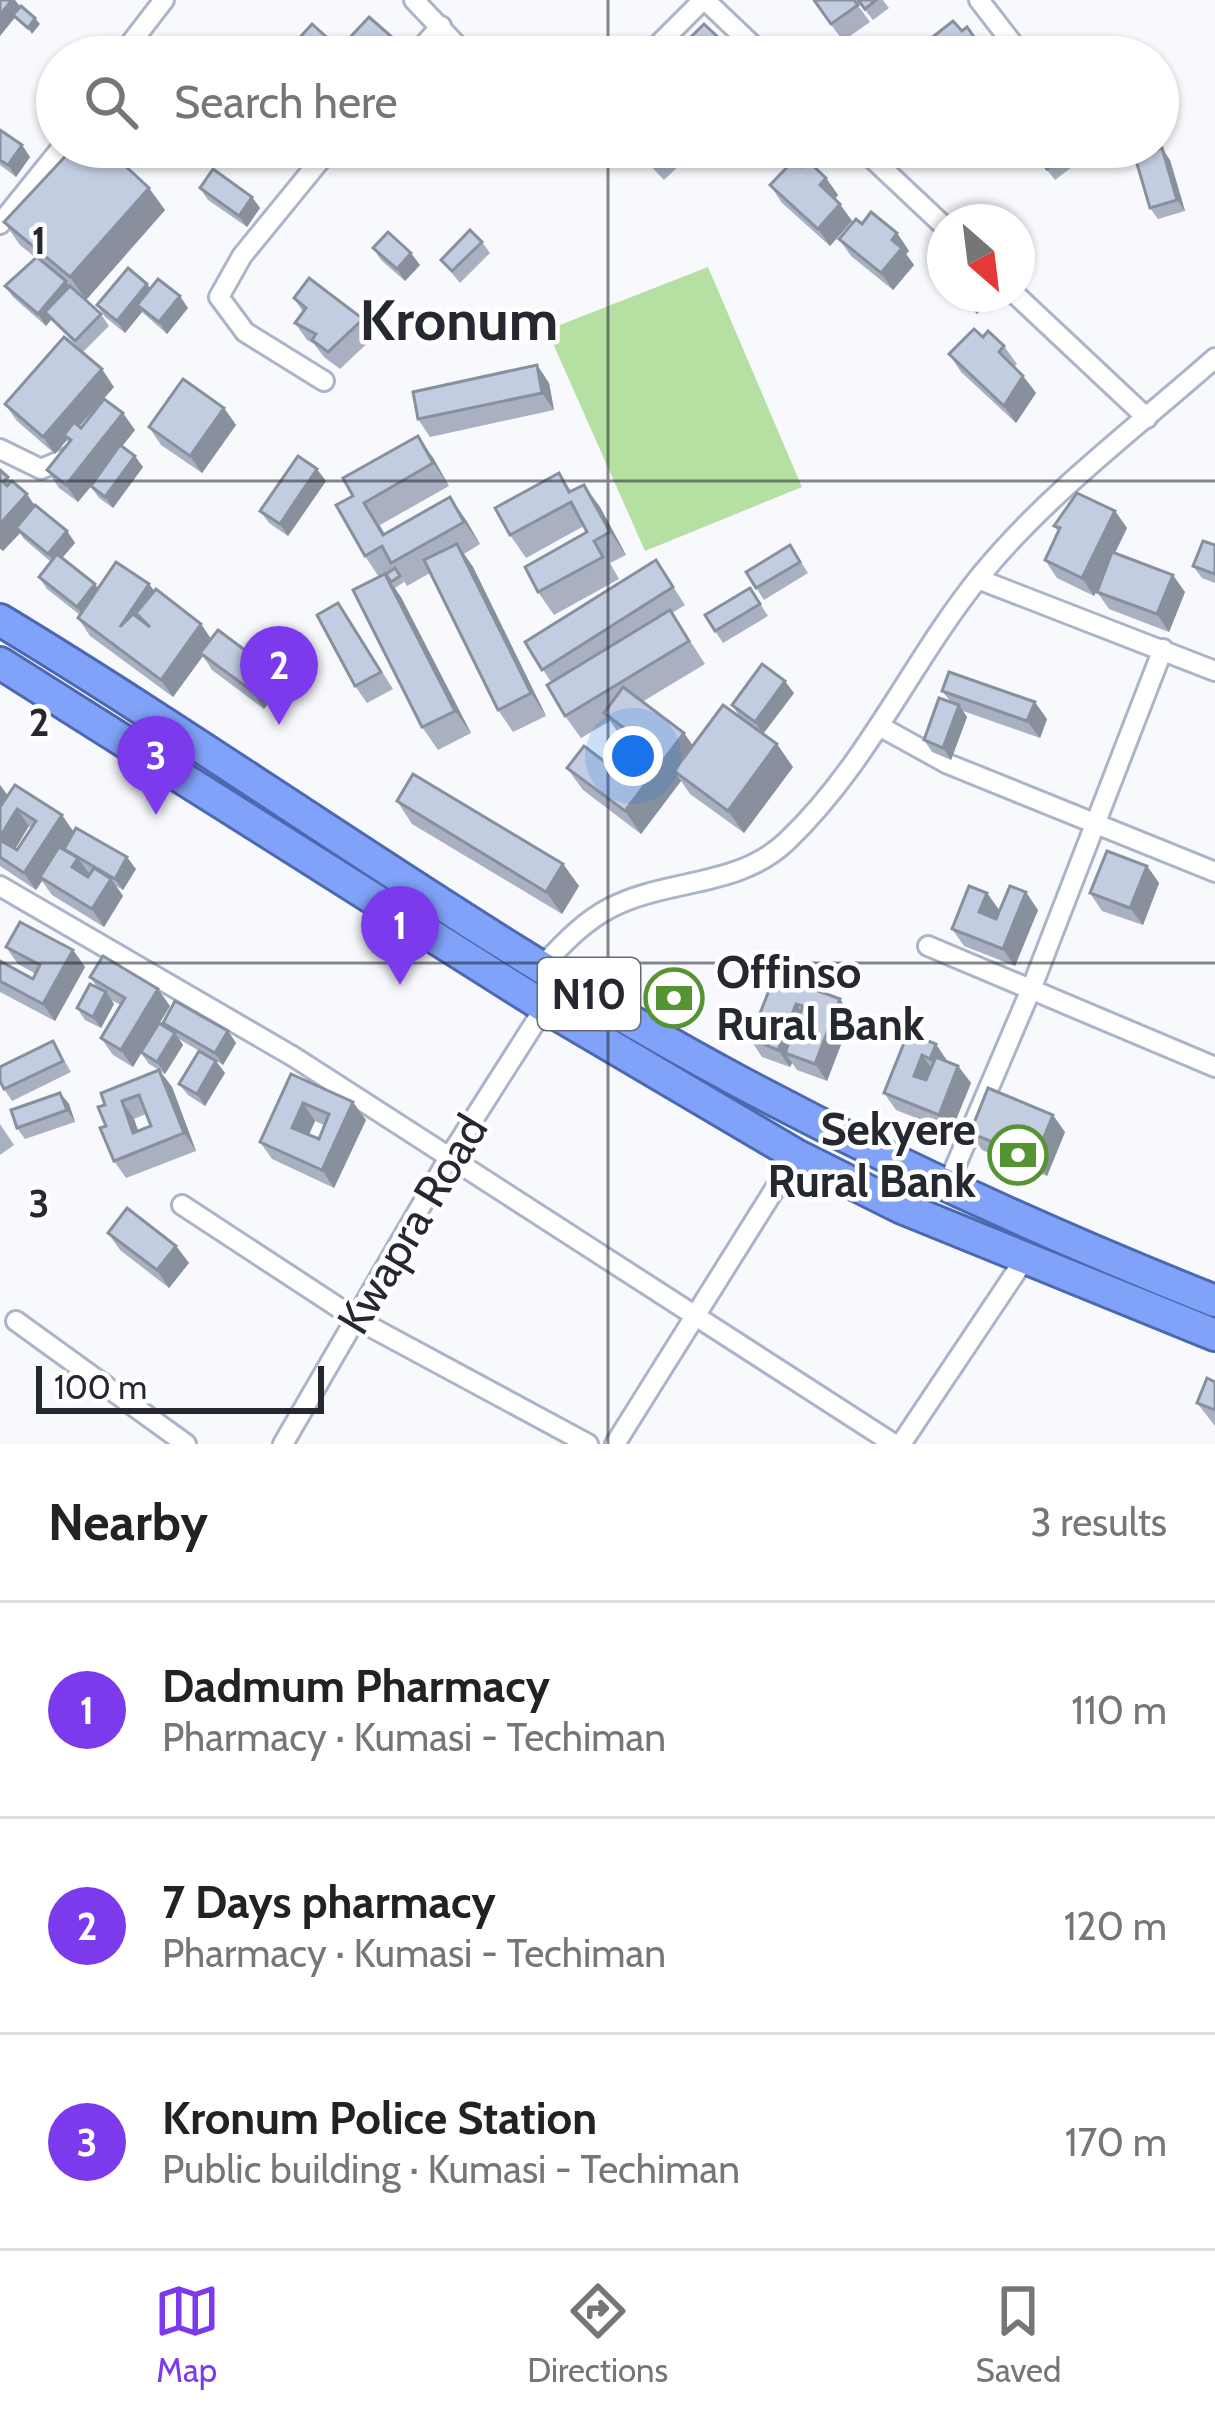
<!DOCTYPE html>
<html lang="en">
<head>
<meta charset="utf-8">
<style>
	body { margin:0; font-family:Cabin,sans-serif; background:#f6f6f6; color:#222 }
	.compass { position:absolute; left:927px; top:204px; width:108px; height:108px; border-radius:50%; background:#fff; box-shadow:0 3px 9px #0004; rotate:152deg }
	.scale { position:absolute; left:36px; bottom:30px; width:288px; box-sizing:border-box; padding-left:12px; border:6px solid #252830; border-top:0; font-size:33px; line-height:42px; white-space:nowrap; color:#252830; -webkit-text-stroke:9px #fff; paint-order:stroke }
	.you { position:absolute; left:633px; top:756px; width:42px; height:42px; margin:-30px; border:9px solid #fff; border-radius:50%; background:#1a73e8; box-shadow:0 0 0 18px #1a73e833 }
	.badge { display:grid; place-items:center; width:78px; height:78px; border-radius:50%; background:#7c3aed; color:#fff; font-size:39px; font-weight:700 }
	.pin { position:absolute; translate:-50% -99px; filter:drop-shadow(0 3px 6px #0008) }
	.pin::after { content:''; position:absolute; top:63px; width:42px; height:36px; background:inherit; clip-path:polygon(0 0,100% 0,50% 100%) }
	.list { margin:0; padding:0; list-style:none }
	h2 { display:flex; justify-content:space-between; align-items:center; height:156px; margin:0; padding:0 48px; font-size:51px }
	h2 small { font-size:39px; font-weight:400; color:#767676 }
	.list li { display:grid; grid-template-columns:78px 1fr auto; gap:36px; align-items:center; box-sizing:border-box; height:216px; padding:0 48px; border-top:3px solid #e0e0e0 }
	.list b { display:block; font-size:45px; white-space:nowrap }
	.list p { margin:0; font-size:39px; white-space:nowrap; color:#767676 }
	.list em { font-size:39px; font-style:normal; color:#767676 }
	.icon { flex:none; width:66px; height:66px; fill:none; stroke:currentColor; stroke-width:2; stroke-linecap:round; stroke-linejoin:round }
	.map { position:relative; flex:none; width:1215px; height:1444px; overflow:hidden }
	.search { position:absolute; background:#fff; box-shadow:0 3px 9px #0004; left:36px; right:36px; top:36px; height:132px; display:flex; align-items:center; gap:30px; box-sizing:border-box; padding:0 42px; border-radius:66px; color:#767676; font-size:45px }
	.sheet { height:804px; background:#fff }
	nav { display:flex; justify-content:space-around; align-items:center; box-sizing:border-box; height:168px; border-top:3px solid #e0e0e0; background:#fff; font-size:33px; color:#767676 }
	nav a { display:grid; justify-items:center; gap:6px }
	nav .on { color:#7c3aed }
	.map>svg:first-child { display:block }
</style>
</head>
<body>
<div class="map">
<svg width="1215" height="1444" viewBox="0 0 1215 1444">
	<rect width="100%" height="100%" fill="#f7f9fd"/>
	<path fill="#b6e0a2" d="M708,267L802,487L645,551L547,330Z"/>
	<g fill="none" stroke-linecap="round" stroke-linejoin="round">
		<defs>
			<g id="minor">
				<path d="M414,0L468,57"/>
				<path d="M705,0L765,57"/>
				<path d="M979,0L1023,57"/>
				<path d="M120,57L164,0"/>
				<path d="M413,57L441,26"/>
				<path d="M646,57L703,0"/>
				<path d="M860,147L945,227"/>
				<path d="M0,224L62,147"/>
				<path d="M1015,294L1147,418"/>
				<path d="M324,381L245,332L219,297L242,256L331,147"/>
				<path d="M0,449L41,469L69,457"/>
				<path d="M978,579L1215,671"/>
				<path d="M881,727L948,764L1215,872"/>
				<path d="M0,886L294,1057L894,1444"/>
				<path d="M928,946L1215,1067"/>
				<path d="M541,967C563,944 583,922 610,908C668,878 738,888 787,841C868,764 912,660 981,575C1048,493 1136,428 1215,358"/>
				<path d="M947,1186L1032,987L1163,649"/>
				<path d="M182,1205L356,1319L588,1444"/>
				<path d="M16,1321L186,1444"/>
				<path d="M283,1444L450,1156L545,1007"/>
				<path d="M615,1444L796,1155"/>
				<path d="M901,1444L1024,1260"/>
			</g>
			<g id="trunk">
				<path d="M0,620C248,770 482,944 738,1081C893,1164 1052,1236 1215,1301"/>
				<path d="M0,663L545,1007L796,1155L900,1207L1215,1335"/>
			</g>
		</defs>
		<use href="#minor" stroke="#abb4c9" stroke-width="24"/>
		<use href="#trunk" stroke="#4c68b1" stroke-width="36"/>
		<use href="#minor" stroke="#fff" stroke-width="18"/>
		<use href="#trunk" stroke="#80a2f8" stroke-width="30"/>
	</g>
	<g fill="#a8b0c2" fill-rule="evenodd">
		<path d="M813,0H854L870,22L843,41Z"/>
		<path d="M857,0H883L889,8L873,20Z"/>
		<path d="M0,130L22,145L30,157L16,177L0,165Z"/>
		<path d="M273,147H306V148L292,164Z"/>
		<path d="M623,147H674L684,161L664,180L646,161L640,167Z"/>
		<path d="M1029,147H1063L1076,164L1055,180Z"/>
		<path d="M1170,160L1185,211L1158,219L1150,208Z"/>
		<path d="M800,167L826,178L838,195L835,199L852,221L830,246L782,203L770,185Z"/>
		<path d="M200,188L252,197L260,208L247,227L208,200Z"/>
		<path d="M165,210L86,300L101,314L109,326L83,352L51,320L46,326L13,297L5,286L36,258L20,245L4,222Z"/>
		<path d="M862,224L897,233L909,251L906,254L914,265L893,290L851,256L839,239Z"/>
		<path d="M482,242L490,253L460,283L441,260Z"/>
		<path d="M373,248L420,265L405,281L381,260Z"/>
		<path d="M151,289L188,308L167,334L142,312L125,333L105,317L97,305Z"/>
		<path d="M956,294H992L993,296L977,314Z"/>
		<path d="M294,298L363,319L375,336L340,369L324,357L314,344L307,340L295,323L303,312Z"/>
		<path d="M983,337L1004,346L1017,364L1014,367L1023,376L1036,393L1016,423L961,372L949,354Z"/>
		<path d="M537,365L549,383L554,410L430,437L418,419Z"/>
		<path d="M114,387L79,426L81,428L135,430L122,446L143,467L113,508L99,498L91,487L78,502L59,488L47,470L69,442L67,440L55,454L17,421L5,404Z"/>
		<path d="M224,408L236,425L202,473L161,445L149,427Z"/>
		<path d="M418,436L449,486L380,525L385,534L466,520L480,544L464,554L473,567L546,716L513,732L498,710L430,573L407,586L400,575L404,582L395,588L471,733L438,750L422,727L379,577L365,556L353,496Z"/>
		<path d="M0,470L35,505L67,531L75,543L62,558L98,589L149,584L154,591L201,624L211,639L269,668L282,685L264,709L212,670L203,656L173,697L90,636L78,618L80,615L47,589L39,577L51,562L24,539L20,533L3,551L0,549Z"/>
		<path d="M559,473L571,491L600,507L626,555L610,563L619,579L554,615L538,592L587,532L584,526L526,558L510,535Z"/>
		<path d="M326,481L288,536L269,523L260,511Z"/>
		<path d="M1115,511L1127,528L1115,553L1185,592L1169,632L1109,609L1097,592L1100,585L1094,596L1057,578L1045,560L1058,531L1054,526Z"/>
		<path d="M790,545L808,573L764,600L746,572Z"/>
		<path d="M1215,545V583L1202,578L1193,566Z"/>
		<path d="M656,560L685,605L672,613L705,664L642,702L684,733L693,746L793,767L744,833L690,794L681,781L641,834L583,790L567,768L621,774L639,750L620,735L610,721L581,738L565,716L551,682L525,642Z"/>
		<path d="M750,588L768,616L723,643L715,631Z"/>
		<path d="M350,621L393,689L367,703L355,686Z"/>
		<path d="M942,691L1047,719L1040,738L963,711L967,717L951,760L932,752L924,740L951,702Z"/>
		<path d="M794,693L763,734L740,717L732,705Z"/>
		<path d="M0,785L8,796L62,815L74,832L136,869L123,890L116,886L123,896L104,927L52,895L42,881L36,890L0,866ZM29,826L31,828L17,850L15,849Z"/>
		<path d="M397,801L563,864L579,886L562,914L412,824Z"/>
		<path d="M1147,866L1159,883L1143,925L1102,911L1090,893Z"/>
		<path d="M987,893L999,910H1038L1015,966L964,946L952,929Z"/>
		<path d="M6,947L73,950L85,967L55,1021L0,992V961L33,979L36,974L18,964Z"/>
		<path d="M775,975L852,1016L827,1081L797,1070L792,1063L790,1067L762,1057L750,1039Z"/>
		<path d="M90,977L170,1006L159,1024L166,1028L163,1023L228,1031L236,1043L223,1065L179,1039L183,1045L165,1074L160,1071L172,1087L196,1151L126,1178L114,1161L106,1126L105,1105L159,1070L149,1064L141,1053L133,1067L113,1055L101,1038L121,1005L111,1000L114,1004L101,1028L85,1020L77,1008L98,988ZM146,1114L151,1126L138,1131L134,1119Z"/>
		<path d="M908,1033L948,1062L958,1066L971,1083L951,1132L896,1110L884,1093Z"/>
		<path d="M53,1041L71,1072L12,1101L4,1089Z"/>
		<path d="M225,1073L205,1106L188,1095L179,1084Z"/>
		<path d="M291,1074L366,1120L334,1188L272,1159L260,1142ZM315,1121L324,1125L319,1139L309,1135Z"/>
		<path d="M60,1093L69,1104L75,1122L25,1139L17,1128Z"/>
		<path d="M0,1124L14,1145L0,1155Z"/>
		<path d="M1065,1132L1047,1176L982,1150L970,1133Z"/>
		<path d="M108,1233L176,1246L189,1263L169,1288L120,1250Z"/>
		<path d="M1215,1382V1426L1197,1403Z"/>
	</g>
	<g fill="#88909e">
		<path d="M12,0H15L22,9L0,36V15Z"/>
		<path d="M35,18L40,24L32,34L28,28Z"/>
		<path d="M392,37L400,48L392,57H373Z"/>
		<path d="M332,42L342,57H318Z"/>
		<path d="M22,145L30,157L16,177L8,165Z"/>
		<path d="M289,147H306V148L292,164L284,152Z"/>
		<path d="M1162,148L1170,160L1185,211L1177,200Z"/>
		<path d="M826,178L838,195L832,203L820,185Z"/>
		<path d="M149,188L165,210L86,300L70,277Z"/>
		<path d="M252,197L260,208L247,227L239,216Z"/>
		<path d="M840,204L852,221L830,246L818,229Z"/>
		<path d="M897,233L909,251L906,254L914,265L893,290L881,273L892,240Z"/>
		<path d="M411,253L420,265L405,281L397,269Z"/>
		<path d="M66,281L74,293L45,312L51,320L46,326L38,314Z"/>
		<path d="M147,284L156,295L137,305L142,312L125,333L117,321Z"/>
		<path d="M976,294H992L993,296L977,314L969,302Z"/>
		<path d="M180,296L188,308L167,334L159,322Z"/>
		<path d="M537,365L549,383L554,410L542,393Z"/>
		<path d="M102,369L114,387L69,438L64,435L67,440L55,454L43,437Z"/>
		<path d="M1023,376L1036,393L1016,423L1004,406Z"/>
		<path d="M224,408L236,425L202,473L190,456Z"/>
		<path d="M123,413L135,430L78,502L66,485Z"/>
		<path d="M418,436L434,459L449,486L433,463Z"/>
		<path d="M135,456L143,467L113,508L105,497Z"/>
		<path d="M317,469L326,481L288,536L280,524Z"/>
		<path d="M584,485L600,507L626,555L610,532Z"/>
		<path d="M27,494L39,512L16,528L20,533L3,551L0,548V524Z"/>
		<path d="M450,497L466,520L480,544L464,522Z"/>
		<path d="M1115,511L1127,528L1094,596L1082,578Z"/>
		<path d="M67,531L75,543L56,565L48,554Z"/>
		<path d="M457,544L473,567L546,716L531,693Z"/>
		<path d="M385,574L401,597L471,733L455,711Z"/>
		<path d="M1173,575L1185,592L1169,632L1157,614Z"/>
		<path d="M95,584L103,596L85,619L77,607Z"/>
		<path d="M149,584L162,601L136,613L145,626L120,627Z"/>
		<path d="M201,624L213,642L173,697L161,680Z"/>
		<path d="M269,668L282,685L264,709L252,691Z"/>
		<path d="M785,681L794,693L763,734L755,722Z"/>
		<path d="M1035,702L1047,719L1040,738L1027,721Z"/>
		<path d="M959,705L967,717L951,760L943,748Z"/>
		<path d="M684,733L700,756L674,771L681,781L641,834L625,811Z"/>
		<path d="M777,744L793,767L744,833L728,811Z"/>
		<path d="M0,785L8,796L0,810Z"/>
		<path d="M17,809L29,826L11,856L0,841V837Z"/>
		<path d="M62,815L74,833L43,879L40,877L42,881L36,890L24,873Z"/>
		<path d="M127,857L136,869L123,890L115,879Z"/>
		<path d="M78,858L90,875L84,885L72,867Z"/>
		<path d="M563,864L579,886L562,914L546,892Z"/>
		<path d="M1147,866L1159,883L1143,925L1130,908Z"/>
		<path d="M111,879L123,896L104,927L92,909Z"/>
		<path d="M1026,892L1038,910L1015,966L1003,949Z"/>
		<path d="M987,893L999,910L991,929L979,912Z"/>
		<path d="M73,950L85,967L55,1021L43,1004Z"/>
		<path d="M158,989L170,1006L133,1067L121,1050Z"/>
		<path d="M106,992L114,1004L101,1028L93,1017Z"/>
		<path d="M840,999L852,1016L827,1081L815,1064Z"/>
		<path d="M796,1004L808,1021L785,1053L792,1063L790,1067L778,1050Z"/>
		<path d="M228,1031L236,1043L223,1065L215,1053Z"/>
		<path d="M175,1033L183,1045L165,1074L157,1062Z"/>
		<path d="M936,1044L948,1062L943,1076L930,1059Z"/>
		<path d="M922,1055L935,1073L926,1093L914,1076Z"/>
		<path d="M216,1061L225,1073L205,1106L197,1094Z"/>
		<path d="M958,1066L971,1083L951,1132L939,1115Z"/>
		<path d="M159,1070L172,1087L196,1151L184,1133Z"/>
		<path d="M60,1093L69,1104L75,1122L67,1110Z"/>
		<path d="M122,1101L134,1119L145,1150L133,1133Z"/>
		<path d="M353,1102L366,1120L334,1188L322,1170Z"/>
		<path d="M303,1103L315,1121L304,1145L292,1128Z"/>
		<path d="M1053,1115L1065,1132L1047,1176L1035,1159Z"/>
		<path d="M176,1246L189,1263L169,1288L157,1270Z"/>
	</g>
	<g fill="#c3cde2" stroke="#88909e" stroke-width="3" fill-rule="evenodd">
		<path d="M0,0H12L0,15Z"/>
		<path d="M814,0H854L858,5L831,24Z"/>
		<path d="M858,0H876L865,9Z"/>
		<path d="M21,6L35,18L28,28L13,15Z"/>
		<path d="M369,17L392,37L373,57H356L343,45Z"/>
		<path d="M953,21L962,31L967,27L988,57H945L930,39Z"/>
		<path d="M312,24L332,42L318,57H282Z"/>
		<path d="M704,24L738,56L671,57Z"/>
		<path d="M0,130L22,145L8,165L0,160Z"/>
		<path d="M74,147H105L149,188L70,277L4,222Z"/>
		<path d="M636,147H669L652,163Z"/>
		<path d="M1030,147H1063L1068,152L1047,169Z"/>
		<path d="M1162,148L1177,200L1150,208L1135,157Z"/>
		<path d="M807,160L826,178L820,185L840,204L818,229L770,185L793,161L800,167Z"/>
		<path d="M213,169L252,197L239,216L200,188Z"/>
		<path d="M871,212L897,233L892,240L902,248L881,273L839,239L856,219L862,224Z"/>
		<path d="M470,230L482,242L452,271L441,260Z"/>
		<path d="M388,232L411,253L397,269L373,248Z"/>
		<path d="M37,257L66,281L38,314L5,286Z"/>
		<path d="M128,268L147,284L117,321L97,305Z"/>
		<path d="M309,278L363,319L328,352L312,340L316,334L295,323L306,308L294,298Z"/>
		<path d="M158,279L180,296L159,322L137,305Z"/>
		<path d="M70,286L101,314L75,341L45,312Z"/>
		<path d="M960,294H976L969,302Z"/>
		<path d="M974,329L983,337L988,331L1004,346L999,352L1023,376L1004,406L949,354Z"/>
		<path d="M64,337L102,369L43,437L5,404Z"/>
		<path d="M537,365L542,393L418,419L413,392Z"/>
		<path d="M183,379L224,408L190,456L149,427Z"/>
		<path d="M104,399L123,413L66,485L47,470L71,440L64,435L74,422L81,428Z"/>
		<path d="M418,436L433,463L364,503L383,535L450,497L464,522L391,563L382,546L365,556L336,505L353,496L343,478Z"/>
		<path d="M120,445L135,456L105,497L91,486Z"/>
		<path d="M298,456L317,469L280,524L260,511Z"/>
		<path d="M0,470L8,477L3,482L7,486L12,481L27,494L0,524Z"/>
		<path d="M559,473L569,492L584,485L610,532L594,541L603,557L538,592L525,567L587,532L571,502L510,535L495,508Z"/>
		<path d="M1077,493L1115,511L1082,578L1045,560L1060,528L1054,526Z"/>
		<path d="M35,505L67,531L48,554L16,528Z"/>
		<path d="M1203,541L1215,545V574L1193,566Z"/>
		<path d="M457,544L531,693L498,710L424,560Z"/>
		<path d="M790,545L800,562L756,588L746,572Z"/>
		<path d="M1112,552L1173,575L1157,614L1097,592Z"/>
		<path d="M57,554L95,584L77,607L39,577Z"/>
		<path d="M656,560L673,587L542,670L525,642Z"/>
		<path d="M116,562L149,584L120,627L133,614L150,627L136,613L156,589L201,624L161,680L78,618Z"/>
		<path d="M395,568L400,576L391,582L386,574Z"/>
		<path d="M385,574L455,711L422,727L353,590Z"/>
		<path d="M750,588L760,604L715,631L705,615Z"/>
		<path d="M338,603L381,672L355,686L317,615Z"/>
		<path d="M670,610L689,641L565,716L547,685Z"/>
		<path d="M218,630L269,668L252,691L200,653Z"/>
		<path d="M762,664L785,681L755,722L732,705Z"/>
		<path d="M949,672L1035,702L1027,721L942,691Z"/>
		<path d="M623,687L684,733L625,811L567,768L584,746L621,774L644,743L604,713Z"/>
		<path d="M939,698L959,705L943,748L924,740Z"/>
		<path d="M723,705L777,744L728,811L674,771Z"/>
		<path d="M413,774L563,864L546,892L397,801Z"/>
		<path d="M15,785L62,815L24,873L0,857V840L17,850L36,821L17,809L0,837V807Z"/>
		<path d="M76,828L127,857L115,879L64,849Z"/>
		<path d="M59,847L78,858L72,867L88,877L94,868L111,879L92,909L40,877Z"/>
		<path d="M1107,851L1147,866L1130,908L1090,893Z"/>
		<path d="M969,886L987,893L979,912L996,919L1010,886L1026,892L1003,949L952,929Z"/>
		<path d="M20,922L73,950L43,1004L0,981V961L33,979L40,965L6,947Z"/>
		<path d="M103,956L158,989L121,1050L101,1038L125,998L90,977Z"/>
		<path d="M775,975L840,999L815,1064L785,1053L803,1006L796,1004L778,1050L750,1039Z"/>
		<path d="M90,984L106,992L93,1017L77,1008Z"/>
		<path d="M175,1001L228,1031L215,1053L163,1023Z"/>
		<path d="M159,1023L175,1033L157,1062L141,1052Z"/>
		<path d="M908,1033L936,1044L930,1059L922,1055L914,1076L926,1080L936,1057L958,1066L939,1115L884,1093Z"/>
		<path d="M53,1041L63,1061L4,1089L0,1081V1067Z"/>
		<path d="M199,1051L216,1061L197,1094L179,1084Z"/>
		<path d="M159,1070L184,1133L114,1161L100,1128L106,1126L98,1107L105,1105L101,1093ZM139,1095L151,1126L133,1133L122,1101Z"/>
		<path d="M291,1074L353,1102L322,1170L260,1142ZM303,1103L329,1114L319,1139L292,1128Z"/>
		<path d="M988,1088L1053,1115L1035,1159L970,1133Z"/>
		<path d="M60,1093L67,1110L17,1128L11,1110Z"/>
		<path d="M127,1208L176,1246L157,1270L108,1233Z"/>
		<path d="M1207,1378L1215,1382V1410L1197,1403Z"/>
	</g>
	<path fill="none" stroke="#252830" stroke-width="3" stroke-opacity="0.55" d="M608,0V57M608,147V1444M0,481H1215M0,963H1215"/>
	<defs>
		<symbol id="bank-ring" viewBox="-11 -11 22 22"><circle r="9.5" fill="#fff" stroke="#559333" stroke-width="1.5"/><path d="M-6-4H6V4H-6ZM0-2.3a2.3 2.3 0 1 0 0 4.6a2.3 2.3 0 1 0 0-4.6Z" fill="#559333"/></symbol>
	</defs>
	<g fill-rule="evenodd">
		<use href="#bank-ring" x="641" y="965" width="66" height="66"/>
		<use href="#bank-ring" x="985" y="1122" width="66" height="66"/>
	</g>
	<g text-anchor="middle" stroke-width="9" stroke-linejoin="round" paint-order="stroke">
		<rect fill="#fff" stroke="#66686e" stroke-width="3" x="538" y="958" width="102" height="72" rx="9"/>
		<g font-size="42" font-weight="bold" fill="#252830">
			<text x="589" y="1009">N10</text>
		</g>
		<g font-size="45" font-weight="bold" fill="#252830" stroke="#fff" text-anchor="start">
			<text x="716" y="988">Offinso<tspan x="716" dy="52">Rural Bank</tspan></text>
			<text x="976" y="1145" text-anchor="end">Sekyere<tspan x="976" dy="52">Rural Bank</tspan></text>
		</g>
		<g font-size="45" fill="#252830" stroke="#fff">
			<text transform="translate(412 1224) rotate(-59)" y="16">Kwapra Road</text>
		</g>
		<g font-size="57" font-weight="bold" fill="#252830" stroke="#fff">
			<text x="459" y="340">Kronum</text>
		</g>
	</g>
	<g font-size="39" text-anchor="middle" font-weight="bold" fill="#252830" stroke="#fff" stroke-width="9" stroke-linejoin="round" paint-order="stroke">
		<text x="39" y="254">1</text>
		<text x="39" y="736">2</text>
		<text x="39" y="1217">3</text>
	</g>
</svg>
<svg class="compass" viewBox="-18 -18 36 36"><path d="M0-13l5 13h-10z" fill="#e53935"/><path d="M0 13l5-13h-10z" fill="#767676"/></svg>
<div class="scale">100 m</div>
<div class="you"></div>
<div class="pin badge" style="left:400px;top:985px">1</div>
<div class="pin badge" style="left:279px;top:725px">2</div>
<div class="pin badge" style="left:156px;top:815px">3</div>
<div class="search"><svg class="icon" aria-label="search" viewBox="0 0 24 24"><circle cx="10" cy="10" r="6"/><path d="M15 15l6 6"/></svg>Search here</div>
</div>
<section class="sheet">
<h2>Nearby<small>3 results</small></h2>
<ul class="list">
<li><span class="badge">1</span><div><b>Dadmum Pharmacy</b><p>Pharmacy · Kumasi - Techiman</p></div><em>110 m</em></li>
<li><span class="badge">2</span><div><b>7 Days pharmacy</b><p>Pharmacy · Kumasi - Techiman</p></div><em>120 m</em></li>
<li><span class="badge">3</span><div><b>Kronum Police Station</b><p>Public building · Kumasi - Techiman</p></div><em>170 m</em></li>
</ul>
</section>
<nav>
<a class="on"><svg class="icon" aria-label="map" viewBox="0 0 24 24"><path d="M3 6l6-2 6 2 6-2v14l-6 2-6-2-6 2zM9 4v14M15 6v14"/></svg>Map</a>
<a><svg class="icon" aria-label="directions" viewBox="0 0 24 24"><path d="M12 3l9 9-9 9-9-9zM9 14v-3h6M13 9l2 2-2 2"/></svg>Directions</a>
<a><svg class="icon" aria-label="saved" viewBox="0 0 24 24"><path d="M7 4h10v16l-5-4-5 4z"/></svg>Saved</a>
</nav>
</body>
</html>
